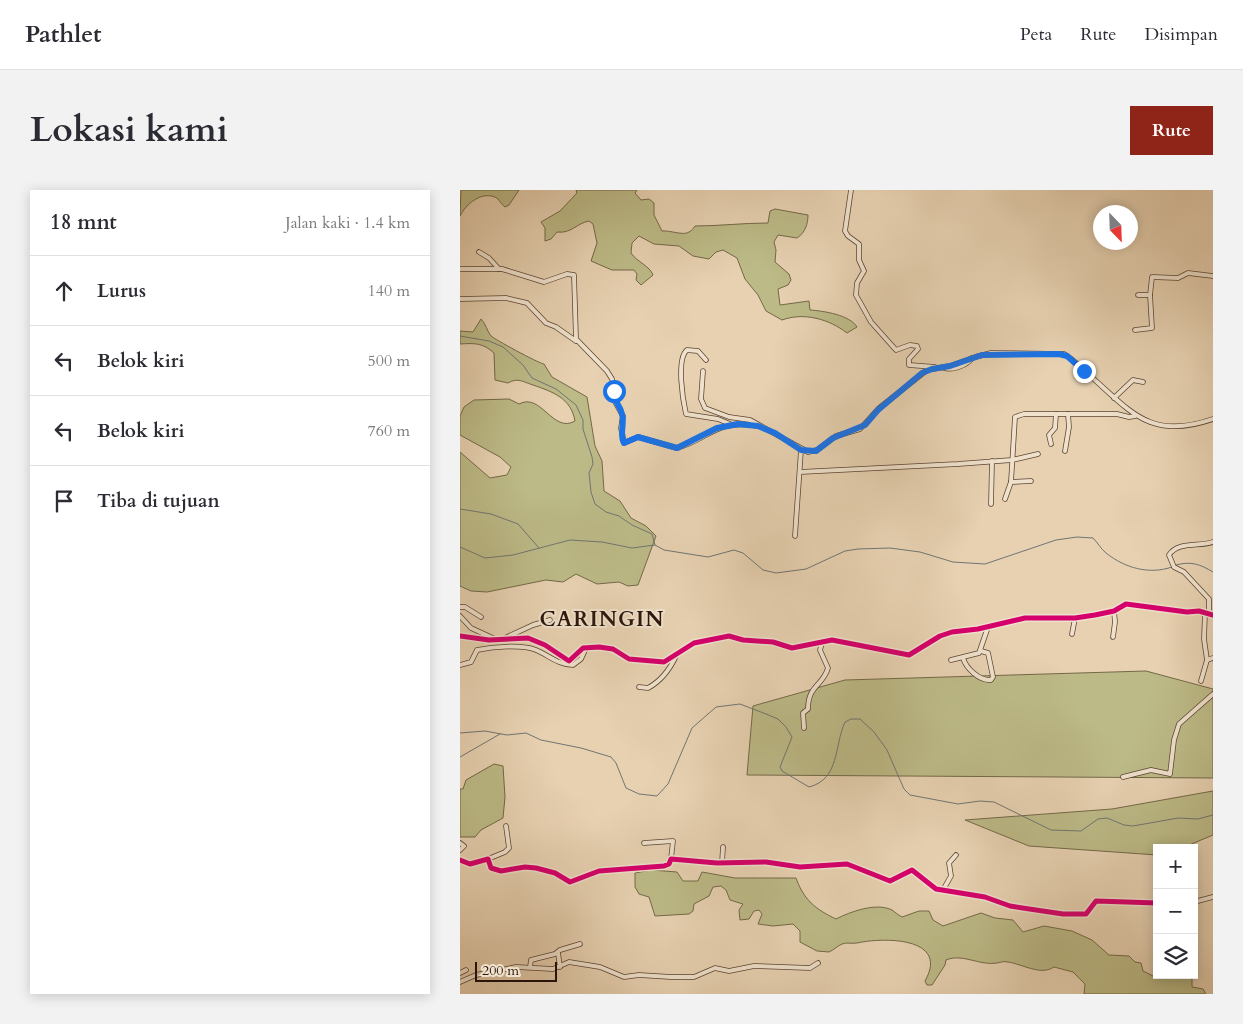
<!DOCTYPE html>
<html lang="id">
<head>
<meta charset="utf-8">
<style>
	body { margin:0; font-family:Cardo,serif; background:#f2f2f3; color:#2b2b33 }
	.controls { position:absolute; right:15px; bottom:15px; display:grid; overflow:hidden; border-radius:0px; box-shadow:0 2px 12px #0003 }
	.controls button { width:45px; height:45px; display:grid; place-items:center; padding:0; border:0; border-bottom:1px solid #e1e1e2; background:#fff; color:#2b2b33; font:25px sans-serif }
	.compass { position:absolute; left:633px; top:15px; width:45px; height:45px; border-radius:50%; background:#fff; box-shadow:0 2px 12px #0003; rotate:157deg }
	.scale { position:absolute; left:15px; bottom:12px; width:82px; box-sizing:border-box; padding-left:5px; border:2px solid #2c160b; border-top:0; font-size:14px; line-height:18px; white-space:nowrap; color:#2c160b; -webkit-text-stroke:4px #efe1cc; paint-order:stroke }
	.stop { position:absolute; width:15px; height:15px; margin:-11px; border:4px solid #1a73e8; border-radius:50%; background:#fff }
	.stop.end { background:#1a73e8; border-color:#fff; box-shadow:0 1px 5px #0008 }
	.list { margin:0; padding:0; list-style:none }
	h2 { display:flex; justify-content:space-between; align-items:center; height:65px; margin:0; padding:0 20px; font-size:21px }
	h2 small { font-size:16px; font-weight:400; color:#7c7c81 }
	.list li { display:grid; grid-template-columns:32px 1fr auto; gap:15px; align-items:center; box-sizing:border-box; height:70px; padding:0 20px; border-top:1px solid #e1e1e2 }
	.list b { display:block; font-size:19px; white-space:nowrap }
	.list em { font-size:16px; font-style:normal; color:#7c7c81 }
	.icon { flex:none; width:28px; height:28px; fill:none; stroke:currentColor; stroke-width:2; stroke-linecap:round; stroke-linejoin:round }
	.map { position:relative; flex:none; width:753px; height:804px; overflow:hidden; border-radius:0px }
	header { display:flex; align-items:center; gap:30px; box-sizing:border-box; height:70px; padding:0 25px; background:#fff; border-bottom:1px solid #e1e1e2 }
	header strong { font-size:24px }
	nav { display:flex; gap:28px; margin-inline-start:auto; font-size:18px }
	.intro { display:flex; align-items:center; justify-content:space-between; box-sizing:border-box; height:120px; padding:0 30px }
	h1 { margin:0; font-size:35px }
	.button { padding:12px 22px; border-radius:0px; background:#8f2418; color:#fff; font-size:18px; font-weight:700 }
	main { display:flex; gap:30px; padding:0 30px }
	aside { flex:1; background:#fff; border-radius:0px; box-shadow:0 2px 12px #0003 }
	.map>svg:first-child { display:block }
</style>
</head>
<body>
<header>
<strong>Pathlet</strong>
<nav><a>Peta</a><a>Rute</a><a>Disimpan</a></nav>
</header>
<div class="intro"><h1>Lokasi kami</h1><a class="button">Rute</a></div>
<main>
<aside>
<h2>18 mnt<small>Jalan kaki · 1.4 km</small></h2>
<ul class="list">
<li><svg class="icon" aria-label="ahead" viewBox="0 0 24 24"><path d="M12 20V5M6 11l6-6 6 6"/></svg><div><b>Lurus</b></div><em>140 m</em></li>
<li><svg class="icon" aria-label="left" viewBox="0 0 24 24"><path d="M17 20v-9H6M10 6l-5 5 5 5"/></svg><div><b>Belok kiri</b></div><em>500 m</em></li>
<li><svg class="icon" aria-label="left" viewBox="0 0 24 24"><path d="M17 20v-9H6M10 6l-5 5 5 5"/></svg><div><b>Belok kiri</b></div><em>760 m</em></li>
<li><svg class="icon" aria-label="arrive" viewBox="0 0 24 24"><path d="M6 21V4h12l-3 4 3 4H6"/></svg><div><b>Tiba di tujuan</b></div></li>
</ul>
</aside>
<div class="map">
<svg width="753" height="804" viewBox="0 0 753 804">
	<rect width="100%" height="100%" fill="#e7d1b1"/>
	<filter id="stains"><feTurbulence type="fractalNoise" baseFrequency=".004" numOctaves="4"/><feColorMatrix values="0 0 0 0 .2 0 0 0 0 .09 0 0 0 0 .02 0 0 0 .5 -.17"/></filter>
	<radialGradient id="worn" r=".72"><stop offset=".6" stop-color="#630" stop-opacity="0"/><stop offset="1" stop-color="#630" stop-opacity=".3"/></radialGradient>
	<g fill="#bcba87" stroke="#746849">
		<path d="M1,0H59L49,15L45,17C41,14 40,11 37,8C22,0 6,14 0,26Z"/>
		<path d="M116,0H177L175,3L181,10L189,9L194,13V25L202,41C209,40 224,46 229,42C232,41 233,38 235,36C259,36 283,33 308,33L310,21L315,19L348,25C348,34 345,43 337,48L318,45L314,52L316,60L315,72L329,84L331,90L328,95L318,99L320,115L349,111L350,120C364,121 390,125 397,137L387,143C369,129 344,122 322,130L306,121L298,105L285,89L277,68L263,60L256,62L249,69L233,66L219,56L194,54L179,46L172,53L171,63C177,72 190,76 193,85L181,95L176,90L177,84L174,80H152L131,71L137,53L133,34L129,31C117,33 111,44 97,42L91,49L85,51V38L81,32L100,21L117,3Z"/>
		<path d="M21,129C26,134 27,141 31,146C34,149 78,173 84,174L92,187L127,207L135,256L142,271L144,301L160,311L171,328L186,336L196,346L178,395L168,396L159,392L137,394L116,384L103,392L86,390L27,402L11,401L0,396V262L30,288L47,285L51,277L40,267L0,245V226L4,217L14,210L49,209L59,214C81,202 93,244 115,231C111,208 93,202 73,195C63,192 58,187 48,193L35,190L34,163C23,153 15,153 0,154V141L13,142Z"/>
		<path d="M686,481L753,499V588L287,585L293,516L385,490Z"/>
		<path d="M34,574L43,576L45,607L43,628L21,640L15,647H0V599H3L6,590Z"/>
		<path d="M753,601V645L722,658H697V665L569,656L505,630L652,619Z"/>
		<path d="M191,680L217,682L223,691H238L242,682L275,688H336C344,710 355,719 376,729C390,722 416,712 432,720C435,722 438,725 442,727L459,721H469L473,730L483,736L521,723L535,728L553,730L563,742L584,736L612,741L632,750L649,765L669,766L675,772L681,773L683,781L693,786L729,785L732,788V797L743,799L746,804H624L625,794L613,782L594,777C581,786 562,774 548,772C543,771 542,772 537,773C520,776 502,763 486,770L485,775L472,795H467L465,791C490,747 424,747 397,753C392,754 386,752 382,754C377,756 374,760 369,762L357,761L340,752V741L333,734L313,736L298,734L302,724L299,720L294,721L289,729L280,730L279,720L283,714L270,710L266,700L261,696L253,697L249,706L234,714L233,721L229,724L195,726L189,707L179,704L175,697V683Z"/>
	</g>
	<g fill="none" stroke-linecap="round" stroke-linejoin="round">
		<g stroke="#707573" stroke-width="1">
			<path d="M0,146L29,151L43,157L63,175L72,188L96,199L116,215L123,230V239L132,267L133,274L129,283L131,302L135,314L146,322L159,326L172,335L192,344L195,355"/>
			<path d="M0,319L31,324L58,334L79,358"/>
			<path d="M0,357L25,368L53,365L110,350L142,352L172,358L195,355L204,360L248,367L274,360L283,363L303,380L316,383L346,379L385,361L398,359L430,358L460,362L493,372L525,374L596,350L617,347L633,348C638,353 641,359 646,363C665,378 689,385 712,377"/>
			<path d="M716,375C731,371 740,374 753,382"/>
			<path d="M0,543L25,541L47,545L66,543L81,550L121,558L151,567L156,573L166,598L179,604L197,606L208,594L232,538L256,517L280,514L306,524L318,529L326,537L332,547L320,577L322,581L349,597C380,589 374,556 385,532L391,529H400L414,542L427,560L444,599L450,605L498,614L520,611L534,612L591,640L621,641L638,629L647,628L664,635L673,636L718,628L738,629L753,625"/>
			<path d="M0,567L40,544"/>
		</g>
		<defs>
			<g id="minor">
				<path d="M391,0L385,41L388,46L399,54V70L404,81L397,93L396,105L411,132L436,160L450,155L457,156L458,159L449,169V175L475,177"/>
				<path d="M19,62L29,68L39,79"/>
				<path d="M0,79H42L84,92L107,84L114,85L116,149L147,181L152,189L154,196V210L163,226L161,238L164,253L178,247L217,258C251,248 255,229 298,236"/>
				<path d="M678,105H690L692,87L718,88L728,83L753,86"/>
				<path d="M0,109L46,108L67,113L86,133L96,137L116,151"/>
				<path d="M675,140L692,138L690,105"/>
				<path d="M246,170L238,161L227,160C216,169 223,211 226,224L258,229L270,234"/>
				<path d="M484,178C492,181 508,175 512,168"/>
				<path d="M243,181L241,209L245,218L269,227L290,230L348,262L357,260L376,246L400,239L418,219L467,180L490,176L515,167L531,163L604,164C613,169 620,177 628,184C671,221 689,251 753,229"/>
				<path d="M654,208L673,190L683,192"/>
				<path d="M591,254L589,245L595,238L596,224"/>
				<path d="M605,261L609,237L608,224"/>
				<path d="M340,282L498,274L552,270L578,264"/>
				<path d="M551,292L571,291"/>
				<path d="M545,309L551,292L555,227L564,224H657L669,227L675,226"/>
				<path d="M531,314L532,271"/>
				<path d="M335,346L341,260"/>
				<path d="M0,417H5L21,427"/>
				<path d="M745,423L744,449L747,470"/>
				<path d="M749,424V409L724,382L714,377L709,365C718,351 739,357 753,352"/>
				<path d="M0,426L11,438L35,449"/>
				<path d="M612,444L615,428"/>
				<path d="M0,446L29,450L68,448L85,455L109,471L123,458L139,457L153,459L169,469L204,472L234,453L269,446L283,450L313,452L332,458L372,450L449,465L480,446L492,442L518,439L565,428H615L635,425L654,421L666,414L727,422L739,421L753,425"/>
				<path d="M47,447L73,435L90,430"/>
				<path d="M653,447L655,432L654,421"/>
				<path d="M503,468C506,478 519,491 531,490L533,487L528,463L521,461"/>
				<path d="M491,470L519,463L528,437"/>
				<path d="M0,475L11,472L17,460C33,457 61,454 76,460C88,465 99,475 113,475L121,469L126,458"/>
				<path d="M741,491L747,470L753,468"/>
				<path d="M179,497L188,498C201,491 210,479 216,466"/>
				<path d="M344,538L343,523L348,519C348,495 363,496 368,478L360,460L362,453"/>
				<path d="M663,587L691,580L710,584L714,550L719,534L753,504"/>
				<path d="M0,653L4,656L0,660"/>
				<path d="M184,653L213,651L211,669"/>
				<path d="M28,669L45,662L49,658L46,636"/>
				<path d="M0,670L10,674L28,669L31,678L41,681L65,677L76,678L95,683L110,692L139,681L204,676L209,674L211,669L257,673L306,672L340,677L387,674L430,691L452,680L476,699L525,707L550,716L603,724H626L636,711L697,713"/>
				<path d="M262,673L263,657"/>
				<path d="M483,700L491,686L489,673L496,665"/>
				<path d="M734,712L753,707"/>
				<path d="M98,763L100,777"/>
				<path d="M70,777L71,770L95,764L100,760L120,754"/>
				<path d="M0,783L6,780"/>
				<path d="M0,792L16,785L56,777L93,779L109,772L140,777L164,787L179,785L211,787H234L255,778L269,781L294,776L350,778L358,773"/>
			</g>
		</defs>
		<use href="#minor" stroke="#5b4534" stroke-width="5.5"/>
		<use href="#minor" stroke="#efe1cc" stroke-width="4"/>
		<defs>
			<g id="cycleway">
				<path d="M0,446L29,450L68,448L85,455L109,471L123,458L139,457L153,459L169,469L204,472L234,453L269,446L283,450L313,452L332,458L372,450L449,465L480,446L492,442L518,439L565,428H615L635,425L654,421L666,414L727,422L739,421L753,425"/>
				<path d="M0,670L10,674L28,669L31,678L41,681L65,677L76,678L95,683L110,692L139,681L204,676L209,674L211,669L257,673L306,672L340,677L387,674L430,691L452,680L476,699L525,707L550,716L603,724H626L636,711L697,713"/>
			</g>
		</defs>
		<use href="#cycleway" stroke="#efe1cc" stroke-width="8"/>
		<use href="#cycleway" stroke="#d6006c" stroke-width="5"/>
	</g>
	<g fill="none" stroke-linecap="round" stroke-linejoin="round">
		<path stroke="#1a73e8" stroke-width="6" d="M154,201C153,212 160,214 162,224C165,234 159,244 164,253L178,247L217,258L257,238L278,234L298,236L315,243L341,260L356,261L373,248L405,235L418,220L462,183L472,179L490,176L522,165L599,164L607,166L624,181"/>
	</g>
	<g text-anchor="middle" stroke-width="4" stroke-linejoin="round" paint-order="stroke">
		<g font-size="21" font-weight="bold" letter-spacing="1" fill="#2c160b" stroke="#efe1cc">
			<text x="142" y="436">CARINGIN</text>
		</g>
	</g>
	<rect width="100%" height="100%" filter="url(#stains)"/>
	<rect width="100%" height="100%" fill="url(#worn)"/>
</svg>
<div class="controls">
<button>+</button>
<button>−</button>
<button><svg class="icon" aria-label="layers" viewBox="0 0 24 24"><path d="M12 4l9 5-9 5-9-5zM3 14l9 5 9-5"/></svg></button>
</div>
<svg class="compass" viewBox="-18 -18 36 36"><path d="M0-13l5 13h-10z" fill="#e53935"/><path d="M0 13l5-13h-10z" fill="#7c7c81"/></svg>
<div class="scale">200 m</div>
<div class="stop" style="left:154px;top:201px"></div>
<div class="stop end" style="left:624px;top:181px"></div>
</div>
</main>
</body>
</html>
